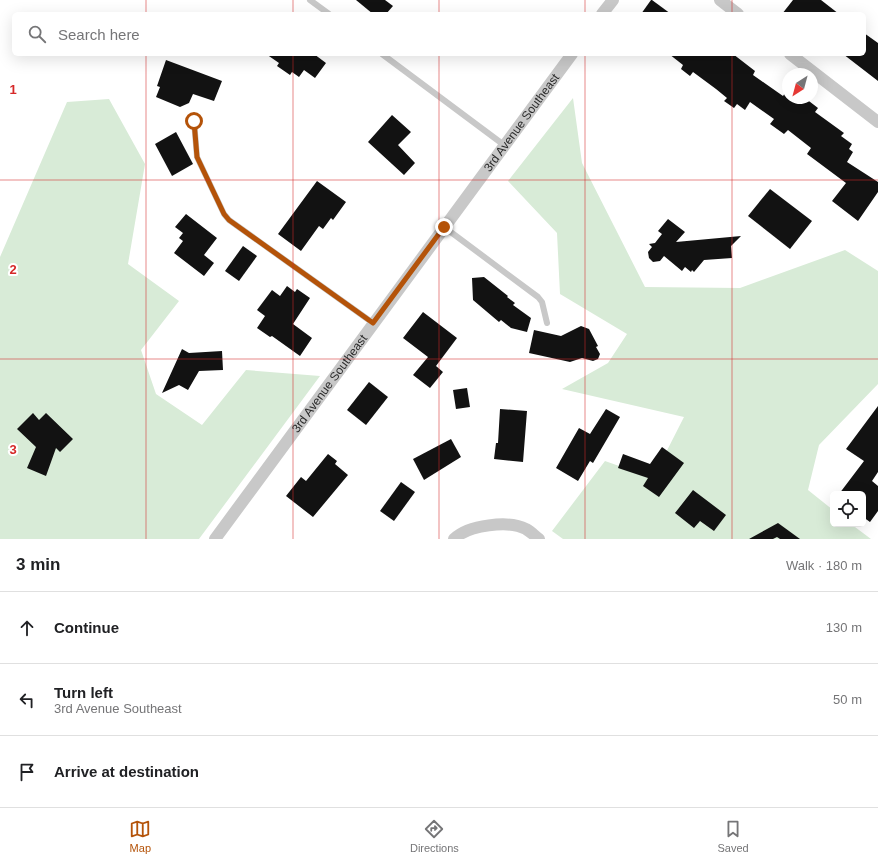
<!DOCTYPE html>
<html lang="en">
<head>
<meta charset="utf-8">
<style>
	body { margin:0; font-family:Arial,sans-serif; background:#f6f6f6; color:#202124 }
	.controls { position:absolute; right:12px; bottom:12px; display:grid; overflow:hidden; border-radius:6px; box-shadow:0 4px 16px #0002 }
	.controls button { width:36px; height:36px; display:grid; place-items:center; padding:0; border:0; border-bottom:1px solid #e0e0e0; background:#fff; color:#202124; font:20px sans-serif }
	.compass { position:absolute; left:782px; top:68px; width:36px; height:36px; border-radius:50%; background:#fff; box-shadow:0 4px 16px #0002; rotate:216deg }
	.stop { position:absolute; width:12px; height:12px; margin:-9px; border:3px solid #b45309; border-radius:50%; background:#fff }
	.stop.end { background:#b45309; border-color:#fff; box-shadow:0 1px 4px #0008 }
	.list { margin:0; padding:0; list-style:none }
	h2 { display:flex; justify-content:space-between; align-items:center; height:52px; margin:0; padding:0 16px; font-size:17px }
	h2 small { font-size:13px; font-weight:400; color:#757577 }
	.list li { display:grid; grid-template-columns:26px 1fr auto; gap:12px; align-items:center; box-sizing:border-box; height:72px; padding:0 16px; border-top:1px solid #e0e0e0 }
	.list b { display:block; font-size:15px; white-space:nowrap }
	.list p { margin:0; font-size:13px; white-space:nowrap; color:#757577 }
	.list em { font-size:13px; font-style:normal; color:#757577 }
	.icon { flex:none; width:22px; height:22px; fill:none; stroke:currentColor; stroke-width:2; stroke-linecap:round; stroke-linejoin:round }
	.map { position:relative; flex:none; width:878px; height:539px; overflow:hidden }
	.search { position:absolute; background:#fff; box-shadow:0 4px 16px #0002; left:12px; right:12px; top:12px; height:44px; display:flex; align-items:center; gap:10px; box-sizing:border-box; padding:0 14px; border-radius:6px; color:#757577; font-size:15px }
	.sheet { height:268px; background:#fff }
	nav { display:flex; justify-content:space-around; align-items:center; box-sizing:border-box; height:56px; border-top:1px solid #e0e0e0; background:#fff; font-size:11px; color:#757577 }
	nav a { display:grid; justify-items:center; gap:2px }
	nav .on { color:#b45309 }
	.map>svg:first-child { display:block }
</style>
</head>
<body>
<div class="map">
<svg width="878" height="539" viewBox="0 0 878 539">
	<rect width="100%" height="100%" fill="#fff"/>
	<g fill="#d8ebd7">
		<path d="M573,98L582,163L645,287L740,288L845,250L878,271V384L819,445L808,490L833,510V524H851L871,539H563L552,531L605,461L653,478L684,417L562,389L608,363L627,334L560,294L557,233L508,181Z"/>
		<path d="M109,99L145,164L128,264L179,301L141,350L156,394L202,425L246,370L320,376L199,539H0V257L67,102Z"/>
	</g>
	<g fill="#121212">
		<path d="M356,0H385L393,6L386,14H373Z"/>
		<path d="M651,0H652L671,14H641Z"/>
		<path d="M793,0H821L839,14H782Z"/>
		<path d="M864,33L878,43V81L843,54H864Z"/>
		<path d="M266,54H314L326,63L315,78L304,70L299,77L292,72L290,75L277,66L279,63Z"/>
		<path d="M669,54H733L755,71L753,75L783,96L785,93L788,98H805L818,108L815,112L844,133L841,136L852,144L849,149L853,152L847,162L878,182V192L858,221L832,201L846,183L807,154L811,148L788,130L784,134L770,124L774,119L750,102L745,110L737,104L734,108L724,101L727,98L716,89L693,72L690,76L681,69L683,65Z"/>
		<path d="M166,60L222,81L214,101L193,94L189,103L180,107L156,97L160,87L157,86Z"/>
		<path d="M392,115L411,132L398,145L415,163L404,175L368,142Z"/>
		<path d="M176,132L193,164L172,176L155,144Z"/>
		<path d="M317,181L346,202L333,220L331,218L323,229L319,226L301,251L278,234Z"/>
		<path d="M770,189L812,221L790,249L748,216Z"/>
		<path d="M186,214L217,238L204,255L214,263L204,276L174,253L183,241L179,238L183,233L175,227Z"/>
		<path d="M668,219L685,232L676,242L741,236L731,246L732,258L704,260L694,272L692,270L691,272L685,267L682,271L664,256L660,261L653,262L649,258L648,252L652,247L649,244L655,243L662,234L658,231Z"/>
		<path d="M243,246L257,256L239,281L225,271Z"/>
		<path d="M484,277L508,296L507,297L515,303L513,305L531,318L527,332L511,328L501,320L499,322L473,300L472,278Z"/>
		<path d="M287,286L295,292L297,289L310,298L293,324L312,338L300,356L272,336L270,337L257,328L265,316L257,310L272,290L280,296Z"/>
		<path d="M423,312L457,338L436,366L443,372L430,388L413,375L428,357L403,338Z"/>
		<path d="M581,326L589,329L598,346L596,347L600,354L598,359L593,361L582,358L570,362L529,353L534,330L561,336Z"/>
		<path d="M182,349L189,353L222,351L223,370L199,371L188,390L179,385L162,393Z"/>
		<path d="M369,382L388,397L366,425L347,410Z"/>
		<path d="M467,388L470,407L456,409L453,390Z"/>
		<path d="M878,406V472L872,481L878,486V511L870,522L863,517V494H839L864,461L846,449Z"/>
		<path d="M500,409L527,411L523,462L494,459L496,443H498Z"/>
		<path d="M606,409L620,417L593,463L590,461L578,481L556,468L579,428L590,434Z"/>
		<path d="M33,413L39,420L46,413L73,439L60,452L56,448L46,476L27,468L36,447L17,429Z"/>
		<path d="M451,439L461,457L424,480L413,459Z"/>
		<path d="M662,447L684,463L659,497L643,486L648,478L618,468L623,454L650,464Z"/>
		<path d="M328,454L337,461L335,464L348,475L313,517L286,496L301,477L306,481Z"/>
		<path d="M401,482L415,492L394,521L380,511Z"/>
		<path d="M693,490L726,515L714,531L700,521L694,528L675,513Z"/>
		<path d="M778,523L800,539H780L777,537L773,539H749Z"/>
	</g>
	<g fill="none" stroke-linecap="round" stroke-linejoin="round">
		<g stroke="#c8c8c8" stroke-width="6">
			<path d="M310,0L329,14"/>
			<path d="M382,54L504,145"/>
			<path d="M194,121L197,157L224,214L229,220L373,323"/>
			<path d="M444,227L538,297L542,302L547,323"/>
		</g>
		<g stroke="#c8c8c8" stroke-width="12">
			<path d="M720,0L738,14"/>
			<path d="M602,14L613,0"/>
			<path d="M790,54L878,122"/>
			<path id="s1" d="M215,539L572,54"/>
			<path d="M454,539C468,525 509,520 526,529C531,532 535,536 539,539"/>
		</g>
	</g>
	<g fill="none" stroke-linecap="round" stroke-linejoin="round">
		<path stroke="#b45309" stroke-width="5" d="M194,121L197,157L224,214L229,220L373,323L444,227"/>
	</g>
	<path fill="none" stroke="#d62828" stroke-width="1" stroke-opacity="0.55" d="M146,0V14M293,0V14M439,0V14M585,0V14M732,0V14M146,54V539M293,54V539M439,54V539M585,54V539M732,54V539M0,180H878M0,359H878"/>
	<g text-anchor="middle" stroke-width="4" stroke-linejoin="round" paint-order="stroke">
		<g font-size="12" fill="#2b2b2b" stroke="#fff">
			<text dy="4" stroke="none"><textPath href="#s1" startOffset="517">3rd Avenue Southeast</textPath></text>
			<text dy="4" stroke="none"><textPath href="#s1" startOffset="193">3rd Avenue Southeast</textPath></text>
		</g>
	</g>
	<g font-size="13" text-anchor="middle" font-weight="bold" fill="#d62828" stroke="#fff" stroke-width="4" stroke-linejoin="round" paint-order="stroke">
		<text x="13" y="94">1</text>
		<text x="13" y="274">2</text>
		<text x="13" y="454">3</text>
	</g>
</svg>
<div class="controls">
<button><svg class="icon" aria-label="locate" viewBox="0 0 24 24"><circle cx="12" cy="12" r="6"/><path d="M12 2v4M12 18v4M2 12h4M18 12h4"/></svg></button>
</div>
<svg class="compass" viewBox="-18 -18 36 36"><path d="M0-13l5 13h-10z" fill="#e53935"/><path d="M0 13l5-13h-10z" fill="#757577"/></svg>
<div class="stop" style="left:194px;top:121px"></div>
<div class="stop end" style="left:444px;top:227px"></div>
<div class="search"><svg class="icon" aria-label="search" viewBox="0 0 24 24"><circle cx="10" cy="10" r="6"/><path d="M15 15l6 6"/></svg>Search here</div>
</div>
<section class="sheet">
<h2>3 min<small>Walk · 180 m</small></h2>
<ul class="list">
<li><svg class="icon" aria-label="ahead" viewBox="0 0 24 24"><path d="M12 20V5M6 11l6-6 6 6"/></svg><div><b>Continue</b></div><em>130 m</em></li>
<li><svg class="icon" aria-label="left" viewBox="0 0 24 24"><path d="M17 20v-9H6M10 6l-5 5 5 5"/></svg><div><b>Turn left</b><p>3rd Avenue Southeast</p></div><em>50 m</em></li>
<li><svg class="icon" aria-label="arrive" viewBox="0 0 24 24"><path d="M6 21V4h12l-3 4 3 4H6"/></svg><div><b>Arrive at destination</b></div></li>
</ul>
</section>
<nav>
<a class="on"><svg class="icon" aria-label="map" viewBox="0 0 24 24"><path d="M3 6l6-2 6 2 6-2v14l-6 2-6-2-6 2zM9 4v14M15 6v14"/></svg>Map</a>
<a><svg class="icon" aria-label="directions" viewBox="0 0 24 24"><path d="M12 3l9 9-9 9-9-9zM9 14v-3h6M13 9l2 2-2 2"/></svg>Directions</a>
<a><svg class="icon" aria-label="saved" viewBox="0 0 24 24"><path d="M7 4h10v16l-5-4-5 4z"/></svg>Saved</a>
</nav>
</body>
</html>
